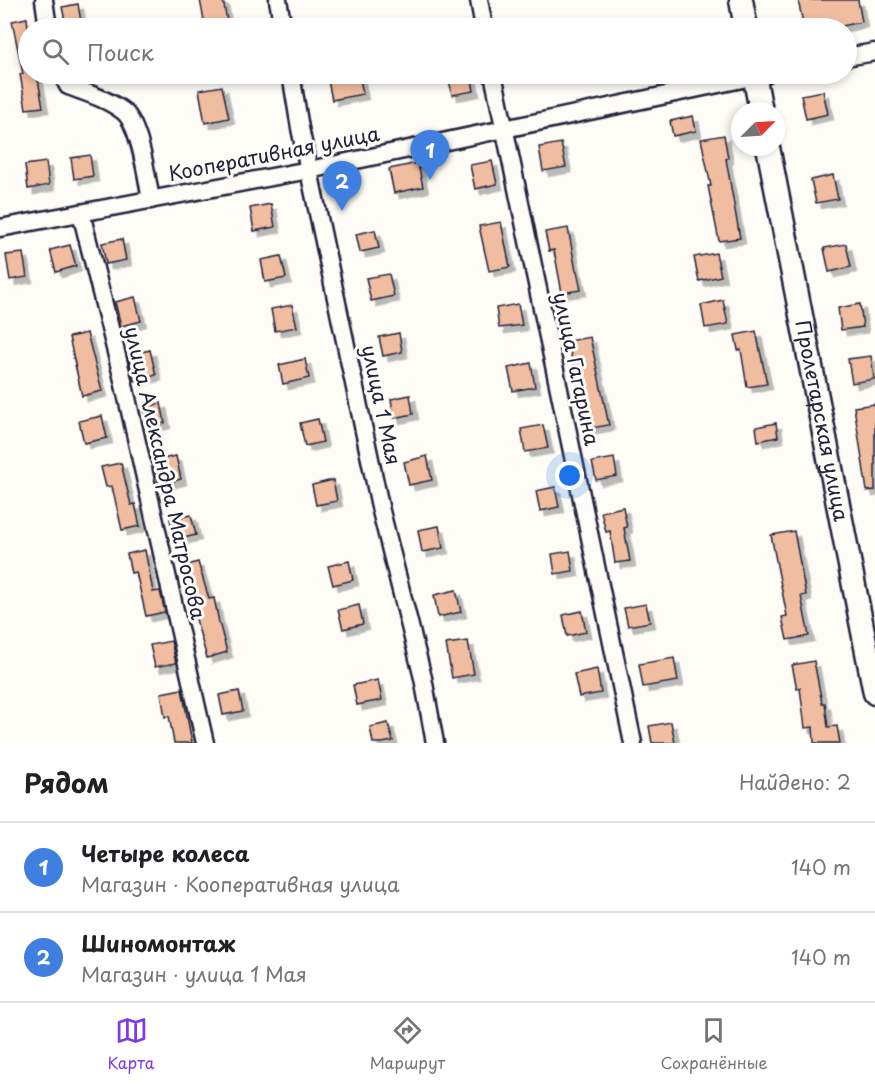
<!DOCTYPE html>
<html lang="ru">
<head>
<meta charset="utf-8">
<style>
	body { margin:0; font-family:"Playpen Sans",sans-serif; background:#f6f6f6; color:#202124 }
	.compass { position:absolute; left:731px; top:102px; width:54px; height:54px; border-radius:50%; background:#fff; box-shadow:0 3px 9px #0003; rotate:66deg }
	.you { position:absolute; left:570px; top:476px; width:21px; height:21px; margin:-15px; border:4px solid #fff; border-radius:50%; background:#1a73e8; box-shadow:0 0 0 9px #1a73e833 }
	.badge { display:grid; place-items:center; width:39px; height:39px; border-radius:50%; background:#7c3aed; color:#fff; font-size:20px; font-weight:700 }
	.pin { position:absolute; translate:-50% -50px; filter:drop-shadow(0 2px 3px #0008) }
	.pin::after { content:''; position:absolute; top:32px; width:21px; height:18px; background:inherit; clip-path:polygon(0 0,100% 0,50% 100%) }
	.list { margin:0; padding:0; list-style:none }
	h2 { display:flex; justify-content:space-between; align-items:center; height:78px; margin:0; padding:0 24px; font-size:26px }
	h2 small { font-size:20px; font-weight:400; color:#757577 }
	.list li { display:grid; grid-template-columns:39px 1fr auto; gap:18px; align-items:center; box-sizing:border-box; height:90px; padding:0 24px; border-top:2px solid #e0e0e0 }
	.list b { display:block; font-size:22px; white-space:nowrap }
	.list p { margin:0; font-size:20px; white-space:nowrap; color:#757577 }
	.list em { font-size:20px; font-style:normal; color:#757577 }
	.icon { flex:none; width:33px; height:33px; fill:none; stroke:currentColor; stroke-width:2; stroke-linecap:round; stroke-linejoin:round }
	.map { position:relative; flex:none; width:875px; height:743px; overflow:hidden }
	.search { position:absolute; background:#fff; box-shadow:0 3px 9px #0003; left:18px; right:18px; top:18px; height:66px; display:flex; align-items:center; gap:15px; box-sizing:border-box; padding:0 21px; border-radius:33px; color:#757577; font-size:22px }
	.sheet { height:258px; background:#fff }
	nav { display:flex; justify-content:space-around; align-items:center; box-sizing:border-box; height:84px; border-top:2px solid #e0e0e0; background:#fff; font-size:16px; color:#757577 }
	nav a { display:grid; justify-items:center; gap:3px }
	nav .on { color:#7c3aed }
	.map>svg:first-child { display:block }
</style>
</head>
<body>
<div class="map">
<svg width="875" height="743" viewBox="0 0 875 743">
	<defs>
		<filter id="shadow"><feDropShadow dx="5.5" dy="5.5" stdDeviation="0" flood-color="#0004"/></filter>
	</defs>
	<rect width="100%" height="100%" fill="#fdfcf7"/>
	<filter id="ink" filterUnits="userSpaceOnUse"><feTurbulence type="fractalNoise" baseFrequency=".0167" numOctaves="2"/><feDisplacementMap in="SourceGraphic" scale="12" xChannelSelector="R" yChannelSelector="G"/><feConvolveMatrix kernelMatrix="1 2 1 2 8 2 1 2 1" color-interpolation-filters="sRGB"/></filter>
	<g filter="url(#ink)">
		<g fill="#f0bda1" stroke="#22223b" stroke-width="1.5" filter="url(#shadow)">
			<path d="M200,0H223L227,21L205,25Z"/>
			<path d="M798,0H858L862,22L832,28H804Z"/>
			<path d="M78,4L81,22L66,25L62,7Z"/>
			<path d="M27,18L28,28V74H37L43,107L26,109L20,74H23L12,21Z"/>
			<path d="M339,74H359L363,94L332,100L327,76Z"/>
			<path d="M448,74H471L474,91L452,95Z"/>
			<path d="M222,86L229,118L205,123L199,90Z"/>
			<path d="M823,91L828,114L806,119L801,95Z"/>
			<path d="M693,116L696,131L673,136L670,121Z"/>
			<path d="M724,135L728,158L726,159L740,238L719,241L708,186H711L701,139Z"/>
			<path d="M561,143L566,167L543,171L539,147Z"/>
			<path d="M90,155L93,176L74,179L71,158Z"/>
			<path d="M492,161L497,184L475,189L470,165Z"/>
			<path d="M46,162L49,185L28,189L25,165Z"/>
			<path d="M418,163L423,187L394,193L389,169Z"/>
			<path d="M833,175L838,199L816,203L811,180Z"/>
			<path d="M271,204L275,227L254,231L250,208Z"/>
			<path d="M501,222L510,267L489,271L479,226Z"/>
			<path d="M568,228L576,271H577L581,290L562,293L554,250L549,251L545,232Z"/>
			<path d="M375,230L379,248L360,252L356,234Z"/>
			<path d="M122,239L126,260L106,264L102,243Z"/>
			<path d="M846,244L851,267L829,272L824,248Z"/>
			<path d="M70,245L76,266L56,272L50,250Z"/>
			<path d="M23,253L27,277L10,280L6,255Z"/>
			<path d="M716,253L721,276L699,281L694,257Z"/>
			<path d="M281,256L286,278L265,282L261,260Z"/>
			<path d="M389,274L394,296L371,301L366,278Z"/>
			<path d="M135,297L141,321L121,326L115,302Z"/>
			<path d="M723,300L728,324L705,328L701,305Z"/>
			<path d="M518,304L522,325L499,328L496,308Z"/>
			<path d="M860,304L863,327L841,330L838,308Z"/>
			<path d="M292,305L297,327L275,331L271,309Z"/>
			<path d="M756,331L767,384L747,387L741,350H738L735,335Z"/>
			<path d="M87,333L102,391L82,396L69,337Z"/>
			<path d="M399,333L402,352L383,356L379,337Z"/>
			<path d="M590,337L609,425L586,429L568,341Z"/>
			<path d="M150,350L156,375L134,381L128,355Z"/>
			<path d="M871,356L874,379L852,383L848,359Z"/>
			<path d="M305,359L309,378L283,384L279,365Z"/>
			<path d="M531,363L535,387L513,391L508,368Z"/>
			<path d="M410,395L413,414L394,418L391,399Z"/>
			<path d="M161,403L165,423L147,427L143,408Z"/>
			<path d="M875,404V490L867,491L854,407Z"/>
			<path d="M102,416L107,438L84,443L79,421Z"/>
			<path d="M318,419L323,442L305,446L300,423Z"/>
			<path d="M776,423L778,437L758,441L756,427Z"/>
			<path d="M543,425L548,448L525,452L521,429Z"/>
			<path d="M176,456L181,479L159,485L153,461Z"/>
			<path d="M427,456L432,480L409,485L404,462Z"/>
			<path d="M614,458L617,476L596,480L592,462Z"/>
			<path d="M121,463L131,505L135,504L140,526L122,530L112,486L106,487L101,467Z"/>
			<path d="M333,480L337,501L316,505L312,485Z"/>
			<path d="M555,487L559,507L540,511L536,491Z"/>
			<path d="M623,507L627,527L624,528L630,561L615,563L610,531L606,532L601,512Z"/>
			<path d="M191,515L196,535L175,540L170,519Z"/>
			<path d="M439,526L443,548L422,552L418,530Z"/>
			<path d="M794,531L806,595L801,596L809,636L787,640L782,617L787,616L771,535Z"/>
			<path d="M145,550L153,592L160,591L165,612L146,616L136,572L131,573L127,554Z"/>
			<path d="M570,551L573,571L555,574L552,554Z"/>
			<path d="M349,561L353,580L333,585L328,566Z"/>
			<path d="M198,562L209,599L214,598L219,622L227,652L207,658L198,627L189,589H187L181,567Z"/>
			<path d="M456,590L461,612L438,617L434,595Z"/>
			<path d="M646,604L650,622L628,626L624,608Z"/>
			<path d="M359,605L363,624L343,629L338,610Z"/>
			<path d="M582,611L586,632L567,636L563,615Z"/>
			<path d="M171,641L176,663L155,667L150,645Z"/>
			<path d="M468,641L474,674L452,678L446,644Z"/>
			<path d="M674,658L678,681L643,687L639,664Z"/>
			<path d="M814,661L822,703H825L828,727L837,726L840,743H814L813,727L805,728L800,688L797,689L792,665Z"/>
			<path d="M597,669L601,693L579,697L574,674Z"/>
			<path d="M378,680L382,700L357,705L353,685Z"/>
			<path d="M182,689L192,743H174L169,716L165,717L161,693Z"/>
			<path d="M239,691L243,711L223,715L219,695Z"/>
			<path d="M671,722L675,743H652L649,726Z"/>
			<path d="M388,723L393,741L382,743H373L370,727Z"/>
		</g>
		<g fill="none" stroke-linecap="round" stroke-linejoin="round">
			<defs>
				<g id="minor">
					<path d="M44,0L48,28"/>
					<path d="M278,0L283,28"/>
					<path d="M479,0L484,28"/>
					<path d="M846,57L875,52"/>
					<path d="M62,74L68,86C87,93 107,99 123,111C140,124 147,179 151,200"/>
					<path d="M291,74L300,128L381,511L423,678L435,743"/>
					<path d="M493,74L633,743"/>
					<path d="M81,213L122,376L205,743"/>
					<path d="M0,228L309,170L766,74"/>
				</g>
				<g id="secondary">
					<path d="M741,0L746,28"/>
					<path d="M754,74L761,111"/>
					<path id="s1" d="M768,147L875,693"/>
				</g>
			</defs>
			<use href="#minor" stroke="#22223b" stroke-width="21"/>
			<use href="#secondary" stroke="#22223b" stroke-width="27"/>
			<use href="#minor" stroke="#fdfcf7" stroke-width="16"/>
			<use href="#secondary" stroke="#fdfcf7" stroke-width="22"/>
		</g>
	</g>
	<g text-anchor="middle" stroke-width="6" stroke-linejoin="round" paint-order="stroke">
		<g font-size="20" fill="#22223b" stroke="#fdfcf7">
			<text transform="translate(274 154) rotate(-11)" y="7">Кооперативная улица</text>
			<text transform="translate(576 369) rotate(78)" y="7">улица Гагарина</text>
			<text transform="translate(381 405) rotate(78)" y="7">улица 1 Мая</text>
			<text dy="7" stroke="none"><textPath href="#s1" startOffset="279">Пролетарская улица</textPath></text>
			<text transform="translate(165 473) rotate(77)" y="7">улица Александра Матросова</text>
		</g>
	</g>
</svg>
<svg class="compass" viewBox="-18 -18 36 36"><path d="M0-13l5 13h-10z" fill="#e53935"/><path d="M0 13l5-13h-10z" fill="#757577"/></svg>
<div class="you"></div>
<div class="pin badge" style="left:430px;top:180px;background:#3f7fe0">1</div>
<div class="pin badge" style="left:342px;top:211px;background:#3f7fe0">2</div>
<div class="search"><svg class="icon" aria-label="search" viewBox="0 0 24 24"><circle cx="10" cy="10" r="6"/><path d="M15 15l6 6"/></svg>Поиск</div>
</div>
<section class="sheet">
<h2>Рядом<small>Найдено: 2</small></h2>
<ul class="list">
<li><span class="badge" style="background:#3f7fe0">1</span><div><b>Четыре колеса</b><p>Магазин · Кооперативная улица</p></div><em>140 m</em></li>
<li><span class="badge" style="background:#3f7fe0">2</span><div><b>Шиномонтаж</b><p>Магазин · улица 1 Мая</p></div><em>140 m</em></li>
</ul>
</section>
<nav>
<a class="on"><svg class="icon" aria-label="map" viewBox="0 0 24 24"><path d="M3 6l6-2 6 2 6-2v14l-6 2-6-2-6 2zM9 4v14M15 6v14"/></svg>Карта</a>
<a><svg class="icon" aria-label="directions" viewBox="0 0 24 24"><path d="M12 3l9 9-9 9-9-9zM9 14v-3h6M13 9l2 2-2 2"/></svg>Маршрут</a>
<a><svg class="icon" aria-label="saved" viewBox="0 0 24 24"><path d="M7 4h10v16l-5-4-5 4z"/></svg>Сохранённые</a>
</nav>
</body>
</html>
